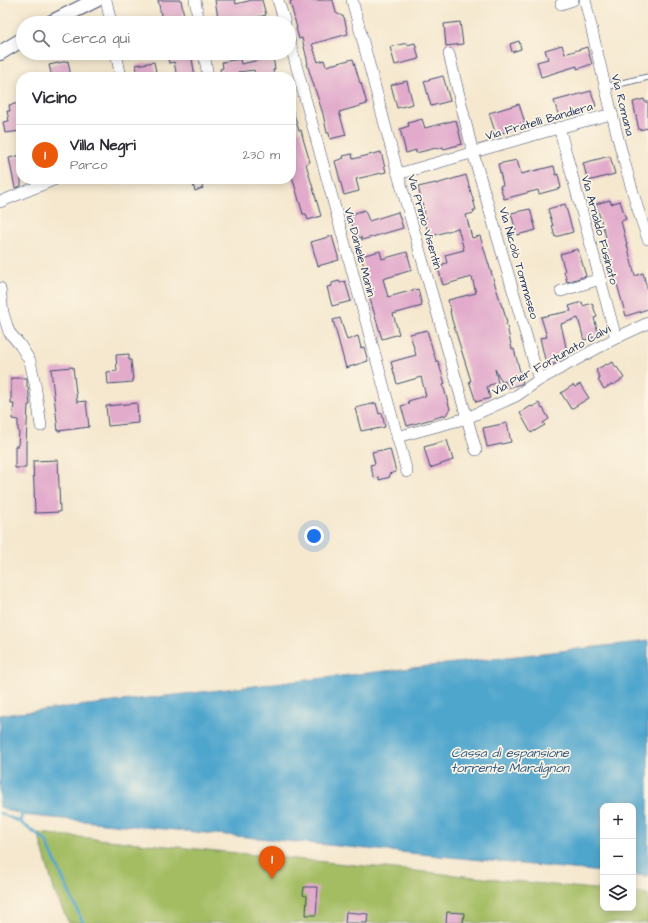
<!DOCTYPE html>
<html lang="it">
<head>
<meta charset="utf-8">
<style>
	body { margin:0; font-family:"Architects Daughter",sans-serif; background:#f2f2f3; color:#2b2b33 }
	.controls { position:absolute; right:12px; bottom:12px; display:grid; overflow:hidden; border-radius:8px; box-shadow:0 2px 10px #0003 }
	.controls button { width:36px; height:36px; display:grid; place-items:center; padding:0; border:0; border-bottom:1px solid #e1e1e2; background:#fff; color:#2b2b33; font:20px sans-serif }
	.you { position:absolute; left:314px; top:536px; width:14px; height:14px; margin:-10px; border:3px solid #fff; border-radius:50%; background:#1a73e8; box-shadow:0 0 0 6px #1a73e833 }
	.badge { display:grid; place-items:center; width:26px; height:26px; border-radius:50%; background:#ea580c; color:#fff; font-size:13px; font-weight:700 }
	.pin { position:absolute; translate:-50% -33px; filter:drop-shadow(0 1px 2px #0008) }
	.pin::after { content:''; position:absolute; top:21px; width:14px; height:12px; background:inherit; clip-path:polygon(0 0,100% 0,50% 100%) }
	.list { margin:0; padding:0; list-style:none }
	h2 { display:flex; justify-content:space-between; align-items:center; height:52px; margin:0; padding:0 16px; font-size:17px }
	h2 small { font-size:13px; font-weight:400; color:#7c7c81 }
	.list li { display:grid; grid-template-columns:26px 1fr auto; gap:12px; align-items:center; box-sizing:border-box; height:60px; padding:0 16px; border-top:1px solid #e1e1e2 }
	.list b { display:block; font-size:15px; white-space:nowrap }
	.list p { margin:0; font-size:13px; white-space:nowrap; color:#7c7c81 }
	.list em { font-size:13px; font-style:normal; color:#7c7c81 }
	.icon { flex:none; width:22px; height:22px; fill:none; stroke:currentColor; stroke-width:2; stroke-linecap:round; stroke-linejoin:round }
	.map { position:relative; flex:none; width:648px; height:923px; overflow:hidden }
	.search { position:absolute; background:#fff; box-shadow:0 2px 10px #0003; left:16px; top:16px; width:280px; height:44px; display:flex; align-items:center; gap:10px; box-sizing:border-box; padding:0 14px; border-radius:22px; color:#7c7c81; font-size:15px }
	.panel { position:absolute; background:#fff; box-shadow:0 2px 10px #0003; left:16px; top:72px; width:280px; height:112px; border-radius:16px }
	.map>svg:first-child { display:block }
</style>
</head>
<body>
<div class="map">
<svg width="648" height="923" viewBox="0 0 648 923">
	<rect width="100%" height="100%" fill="#fcf5e5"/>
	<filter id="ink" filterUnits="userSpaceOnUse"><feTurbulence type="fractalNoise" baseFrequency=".025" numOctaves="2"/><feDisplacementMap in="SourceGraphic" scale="8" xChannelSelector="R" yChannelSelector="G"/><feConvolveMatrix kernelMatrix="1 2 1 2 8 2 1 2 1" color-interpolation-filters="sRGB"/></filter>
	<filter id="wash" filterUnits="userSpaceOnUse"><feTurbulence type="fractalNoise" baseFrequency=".012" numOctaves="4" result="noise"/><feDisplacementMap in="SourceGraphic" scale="16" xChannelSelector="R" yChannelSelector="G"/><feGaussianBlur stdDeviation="0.9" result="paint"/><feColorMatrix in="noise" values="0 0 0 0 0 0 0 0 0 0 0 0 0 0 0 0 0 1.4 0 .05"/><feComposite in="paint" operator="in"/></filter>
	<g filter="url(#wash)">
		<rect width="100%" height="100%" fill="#f5e8cf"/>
		<path fill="#a4bd63" stroke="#607660" d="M38,833L603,890V908H633V893L648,894V923H69L55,893Z"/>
		<path fill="#50a6cd" stroke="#366a96" d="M648,641V876L633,875V806H603V872L22,815L0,807V715Z"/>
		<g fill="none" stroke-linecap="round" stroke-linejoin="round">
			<g stroke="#50a6cd" stroke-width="3">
				<path d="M0,813L20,822L46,841L83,923"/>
				<path d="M20,822L22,815"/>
			</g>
		</g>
		<g id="blocks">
			<g fill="#e2abcc">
				<path d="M158,0H181L184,16L162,20Z"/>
				<path d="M215,0H235L236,4L252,0H262L266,15L235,23H219Z"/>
				<path d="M291,0H333L336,13L344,17L348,34L312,44L318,62L324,60L326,66L353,59L360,83H361L367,104L339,112L346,135L330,139L329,133H327L323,114L307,64H308L307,59L302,38L299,39L296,28H297L290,2H291Z"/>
				<path d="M460,22L463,44L446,46L444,24Z"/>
				<path d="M519,41L521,49L512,52L510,44Z"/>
				<path d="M407,43V45L415,43L419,59L395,65L390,47Z"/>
				<path d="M562,45L565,54L587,47L592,64L577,69V66L541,77L537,62L548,59L545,50Z"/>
				<path d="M167,53H191L195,77H177L174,62L169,63Z"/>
				<path d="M273,57L275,69L273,70L274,77H256L254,70L238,72L239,77H222L221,75L220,69L223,68L222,62L240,59L241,64Z"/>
				<path d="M68,61L71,77H52L49,65Z"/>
				<path d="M154,62L157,77H138L136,65Z"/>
				<path d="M443,76L450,101L431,106L424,81Z"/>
				<path d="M407,81L413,104L397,108L391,85Z"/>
				<path d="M591,91L596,106L559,117L554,101Z"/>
				<path d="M644,99L645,102H648V128L639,130L633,102Z"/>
				<path d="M21,103V131L5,133L3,122L9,121L7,111H10L9,105Z"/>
				<path d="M519,104L525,123L514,126V129L496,135L489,113Z"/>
				<path d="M291,111H293L299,131L301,130L304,142L310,162L306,164L321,216L308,220L306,214H303L291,173Z"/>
				<path d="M422,119L425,128L456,120L462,144L444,149L443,147L437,149L436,148L416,153V150L406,153L400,129L409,126L408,123Z"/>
				<path d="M381,152L386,172L356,179L359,191L344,195L335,161L344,158L343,156L352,154L353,159Z"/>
				<path d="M21,155V186L15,188L9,158Z"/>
				<path d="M610,156L615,174L588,181L583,163Z"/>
				<path d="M517,160L521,174L554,166L556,175L558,174L561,188L539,194L538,190L504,199L500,186L503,185L498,164Z"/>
				<path d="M466,175L476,210H473L474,213L466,215L472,238L480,236L502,307H503L507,323L506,324L508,330V331L512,349H514L523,383L521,384L507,388L505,381L502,382L495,369L498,383L489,385V386L487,387L490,398L476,402L469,381H471L452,320L450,311H451L448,300L476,293L472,277L443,285L438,268L443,266V264L447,263L445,255L464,250L458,228L429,237L424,218H426L418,187L436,183V184Z"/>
				<path d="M197,179H199L203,188L195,191L192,181Z"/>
				<path d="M610,200L611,204L620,201L626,219L621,221L635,276L643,273L648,292V309L626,316L604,238L606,237L596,204Z"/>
				<path d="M565,204L573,232L555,237L552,226H553L548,209Z"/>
				<path d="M530,209L536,230L517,235L511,213Z"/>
				<path d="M365,210L369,221L398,212L403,228L362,240L361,237L356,238L350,217L355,215V213Z"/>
				<path d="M332,236L339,260L318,266L311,242Z"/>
				<path d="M578,249L586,276L567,282L564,271H565L560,254Z"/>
				<path d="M380,251L382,259L407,252L412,270L383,279L388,297L418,289L422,306L393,314L399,334L382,339L367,289L370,288L361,256Z"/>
				<path d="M339,281L340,283L345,281L351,301L332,306L327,287L332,286V283Z"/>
				<path d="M582,302L583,306L592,303L597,317L594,318L599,336L584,340L578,318L561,324L568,356L547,368L540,338L547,337L541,317L571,311L569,306Z"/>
				<path d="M340,318L347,340L358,336L361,348L364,347L368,361L346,368L333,320Z"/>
				<path d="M427,330L436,361H438L445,384L443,385L450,409L446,415L407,426L401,406L409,404L408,401L426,396L421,377L397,384L391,362L416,355L410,334Z"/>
				<path d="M129,354V360H131L133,382L108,384L107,372L117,371L116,355Z"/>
				<path d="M613,362L616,368L617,367L624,378L613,385L612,384L604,389L598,380L600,379L596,370L606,364L607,365Z"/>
				<path d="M73,367L77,402L86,401L89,427L58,431L51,369Z"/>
				<path d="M11,378H27V387H28L30,405H28L26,443V468H15V446H18L19,431L18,430V420L12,419L14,404H11Z"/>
				<path d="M580,384L589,398L571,409L561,393L573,385L575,387Z"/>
				<path d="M137,403L138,423L108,426L106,406Z"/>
				<path d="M376,403L379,414L382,413L385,427L371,430V429L361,431L355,408Z"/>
				<path d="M539,403L542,409L543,408L549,419L543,423L545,425L531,433L520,413L531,406L532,407Z"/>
				<path d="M507,423L511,442L487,447L483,428Z"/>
				<path d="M447,440L453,460L430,468L424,447Z"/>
				<path d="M390,449L396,472L389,474L390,477L379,480V477L374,478L370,465L375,464L372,452L382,450V451Z"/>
				<path d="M58,460L60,512L35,513L33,461Z"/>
				<path d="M304,887H318L316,915H306L307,896L303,895Z"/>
				<path d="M346,912L368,914L367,923H345Z"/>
				<path d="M447,912L464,913L463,923H446Z"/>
			</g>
		</g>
	</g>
	<g filter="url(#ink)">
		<use href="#blocks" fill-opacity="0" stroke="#3c4b6f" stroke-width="1"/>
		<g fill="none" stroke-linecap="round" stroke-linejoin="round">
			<defs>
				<path id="service" d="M605,87L648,77"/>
				<g id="minor">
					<path d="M106,0L111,23"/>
					<path d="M195,0L199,23"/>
					<path d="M278,0L285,23"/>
					<path d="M352,0L398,174L476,450"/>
					<path d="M585,0C596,48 607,95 619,142C628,175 636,207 648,239"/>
					<path d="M561,4L573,0"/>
					<path d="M289,39L407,472"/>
					<path d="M116,53L121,77"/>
					<path d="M204,53L208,77"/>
					<path d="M449,54L473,153L539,380"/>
					<path d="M559,127L616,338"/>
					<path d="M398,174C469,154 540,132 612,114"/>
					<path d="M0,202L56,179"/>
					<path d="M0,288L3,313L9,332L20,345L30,361L35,384L41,426"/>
					<path d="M561,291L600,279"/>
					<path d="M397,437L467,418L516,396L539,380L616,338L648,323"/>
				</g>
				<g id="tertiary">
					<path d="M50,23L96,0"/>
					<path d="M0,53L23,39"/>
				</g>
			</defs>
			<use href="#service" stroke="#3c4b6f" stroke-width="7"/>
			<use href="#minor" stroke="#3c4b6f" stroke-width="12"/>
			<use href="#tertiary" stroke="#3c4b6f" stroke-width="16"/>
			<use href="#service" stroke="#fff" stroke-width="5.5"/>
			<use href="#minor" stroke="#fff" stroke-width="11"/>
			<use href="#tertiary" stroke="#fff" stroke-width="14"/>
		</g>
	</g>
	<g text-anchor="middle" stroke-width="3.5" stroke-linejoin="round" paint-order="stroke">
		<g font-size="12" fill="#1b2f5e" stroke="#fcf5e5">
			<text transform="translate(623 105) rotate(76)" y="4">Via Romana</text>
			<text transform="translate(539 121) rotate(-16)" y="4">Via Fratelli Bandiera</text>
			<text transform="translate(425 222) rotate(74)" y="4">Via Primo Visentin</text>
			<text transform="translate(600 230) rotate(75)" y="4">Via Arnaldo Fusinato</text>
			<text transform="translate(360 252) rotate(75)" y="4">Via Daniele Manin</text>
			<text transform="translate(519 263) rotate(74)" y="4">Via Nicolò Tommaseo</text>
			<text transform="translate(551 360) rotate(-29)" y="4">Via Pier Fortunato Calvi</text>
		</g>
		<g font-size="13" font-style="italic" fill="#2e5985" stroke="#fcf5e5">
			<text x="510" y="757">Cassa di espansione<tspan x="510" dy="15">torrente Mardignon</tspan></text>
		</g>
	</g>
</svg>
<div class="controls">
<button>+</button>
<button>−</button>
<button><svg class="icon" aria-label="layers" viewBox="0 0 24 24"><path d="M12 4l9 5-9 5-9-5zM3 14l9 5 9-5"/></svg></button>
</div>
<div class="you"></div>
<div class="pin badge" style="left:272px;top:879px">1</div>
<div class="search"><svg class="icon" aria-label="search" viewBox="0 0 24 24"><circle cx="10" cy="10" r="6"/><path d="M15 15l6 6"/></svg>Cerca qui</div>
<section class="panel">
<h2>Vicino<small></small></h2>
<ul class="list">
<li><span class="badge">1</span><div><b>Villa Negri</b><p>Parco</p></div><em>230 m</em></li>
</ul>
</section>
</div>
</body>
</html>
